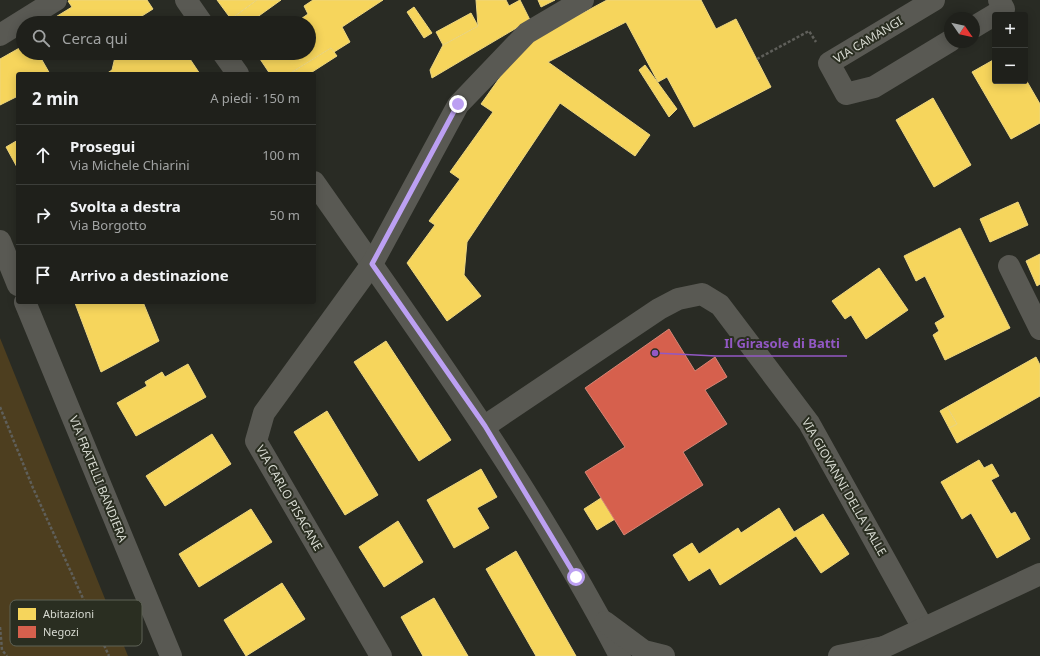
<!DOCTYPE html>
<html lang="it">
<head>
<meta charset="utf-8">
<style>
	body { margin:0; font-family:"Noto Sans",sans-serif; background:#272824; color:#f1f3f6 }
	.controls { position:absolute; right:12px; top:12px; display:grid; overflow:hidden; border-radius:4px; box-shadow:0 2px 10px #0003 }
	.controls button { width:36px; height:36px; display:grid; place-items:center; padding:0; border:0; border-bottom:1px solid #3c3e3a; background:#1f201b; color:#f1f3f6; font:20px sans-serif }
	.compass { position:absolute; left:944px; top:12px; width:36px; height:36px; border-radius:50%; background:#1f201b; box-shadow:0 2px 10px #0003; rotate:124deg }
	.stop { position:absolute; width:12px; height:12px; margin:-9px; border:3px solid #bca0f2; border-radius:50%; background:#fff }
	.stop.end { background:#bca0f2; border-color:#fff; box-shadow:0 1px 4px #0008 }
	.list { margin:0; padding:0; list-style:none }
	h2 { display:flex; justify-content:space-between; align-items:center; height:52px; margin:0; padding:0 16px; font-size:17px }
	h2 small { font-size:13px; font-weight:400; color:#a1a3a3 }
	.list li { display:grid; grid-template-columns:26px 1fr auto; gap:12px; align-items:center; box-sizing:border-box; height:60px; padding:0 16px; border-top:1px solid #3c3e3a }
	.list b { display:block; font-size:15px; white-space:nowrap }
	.list p { margin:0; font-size:13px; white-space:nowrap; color:#a1a3a3 }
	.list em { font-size:13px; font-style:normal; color:#a1a3a3 }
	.icon { flex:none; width:22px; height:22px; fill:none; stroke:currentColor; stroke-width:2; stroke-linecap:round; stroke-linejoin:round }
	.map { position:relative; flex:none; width:1040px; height:656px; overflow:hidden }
	.search { position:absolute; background:#1f201b; box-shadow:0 2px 10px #0003; left:16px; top:16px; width:300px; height:44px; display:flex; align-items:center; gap:10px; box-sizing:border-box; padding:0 14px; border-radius:22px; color:#a1a3a3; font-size:15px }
	.panel { position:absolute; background:#1f201b; box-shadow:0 2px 10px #0003; left:16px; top:72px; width:300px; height:232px; border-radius:4px }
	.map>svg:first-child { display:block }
</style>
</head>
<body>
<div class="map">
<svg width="1040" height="656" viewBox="0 0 1040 656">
	<rect width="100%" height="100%" fill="#292b24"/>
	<path fill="#4d3e1f" d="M0,338L128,656H0Z"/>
	<g fill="#f6d55c" stroke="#edd67f">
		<path d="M70,0H147L153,9L134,21L136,23H58L54,18L72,7L68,1Z"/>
		<path d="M217,0H257L231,19Z"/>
		<path d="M257,0H281L249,23H234L231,19Z"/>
		<path d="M313,0H383L342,27L350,42L334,52L331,48L289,74H270L256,53H309V23H295L308,14L304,6Z"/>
		<path d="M476,0H506L509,6L520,0L530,20L432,78L430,70L443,45L478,26Z"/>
		<path d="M538,0H555L541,7Z"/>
		<path d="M607,0H701L716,29L736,19L771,87L694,127L667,77L658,82L626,22L548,62L650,135L635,156L560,103L467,242L464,275L481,296L447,321L407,263L435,225L429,221L460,179L450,172L493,112L481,104L523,45Z"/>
		<path d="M414,7L432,33L424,38L407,12Z"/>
		<path d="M471,13L478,26L443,45L436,32Z"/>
		<path d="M23,46V53H38L50,74H18V96L0,105V59Z"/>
		<path d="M331,48L337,56L309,74H289Z"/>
		<path d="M123,53H186L200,74H106L112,70L115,57Z"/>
		<path d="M995,59V81H1025V78L1040,104V123L1011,139L972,72Z"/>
		<path d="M645,65L677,109L669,117L639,70Z"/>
		<path d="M933,98L971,165L934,187L896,120Z"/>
		<path d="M18,140V169L6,147Z"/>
		<path d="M1018,202L1028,225L990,242L980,219Z"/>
		<path d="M960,228L1010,328L945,360L933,335L939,331L935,323L945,317L925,276L916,281L904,256Z"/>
		<path d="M1040,254V284L1037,286L1026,261Z"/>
		<path d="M879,268L908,310L866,339L851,315L845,319L832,301Z"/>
		<path d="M143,302L159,341L101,372L75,303Z"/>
		<path d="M386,341L451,440L419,461L354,362Z"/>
		<path d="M1036,357L1040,365V396L957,443L949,428L957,424L947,407Z"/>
		<path d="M188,364L206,397L136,436L117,403L147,386L145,382L162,372L165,377Z"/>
		<path d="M947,407L957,424L949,428L940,411Z"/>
		<path d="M327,411L378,495L345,515L294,432Z"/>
		<path d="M212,434L231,464L165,506L146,476Z"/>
		<path d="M979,460L984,468L992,464L999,476L991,480L1011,514L1015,512L1030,539L997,558L971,513L962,519L941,482Z"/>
		<path d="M481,469L497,497L477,508L489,528L454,548L427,500Z"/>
		<path d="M601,498L615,519L597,530L584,509Z"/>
		<path d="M779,508L794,532L823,514L849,554L821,573L796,536L720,585L710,568L689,581L673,555L692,543L699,554L738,528L741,533Z"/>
		<path d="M251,509L272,542L199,587L179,554Z"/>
		<path d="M398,521L423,562L384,587L359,547Z"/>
		<path d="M516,551L576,656H536L486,569Z"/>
		<path d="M282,583L305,619L246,656L224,620Z"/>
		<path d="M434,598L468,656H423L401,617Z"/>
	</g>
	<path fill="#d6604d" stroke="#d68575" d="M669,329L695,371L715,357L727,377L705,390L727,424L683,452L703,485L624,535L585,472L625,447L585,388Z"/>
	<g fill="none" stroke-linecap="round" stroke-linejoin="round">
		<g stroke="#5f5f5a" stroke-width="2.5" stroke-dasharray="3 2" stroke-linecap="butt">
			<path d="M757,59L809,31L816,42"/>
			<path d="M0,407L33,488L109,656"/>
			<path d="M0,627L2,650L7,656"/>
		</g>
		<g stroke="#595953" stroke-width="22">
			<path d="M186,0L202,23"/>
			<path d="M934,0L829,63L846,94L874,87L950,41"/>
			<path d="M974,27L1004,9L999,0"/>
			<path d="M0,35L56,0"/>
			<path d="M223,53L238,74"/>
			<path d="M314,182C422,336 533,489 620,656"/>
			<path d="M0,241L18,285"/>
			<path d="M1009,266L1040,329"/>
			<path d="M25,302L171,656"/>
			<path d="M485,426L659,309L678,299L702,294L720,305L809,423L923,628"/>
			<path d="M605,622L644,651L664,656"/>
			<path d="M381,656L256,441L264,413L372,264L458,105L527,33L583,0"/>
			<path d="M839,656L884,647"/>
			<path d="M870,656L884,647L1040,574"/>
		</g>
	</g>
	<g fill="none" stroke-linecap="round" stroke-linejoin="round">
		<path stroke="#bca0f2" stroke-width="5" d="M458,104L372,264L485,426L576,577"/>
	</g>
	<g text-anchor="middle" stroke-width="4" stroke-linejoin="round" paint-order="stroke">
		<g font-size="12" fill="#d7dad1" stroke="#2a2e21">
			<text transform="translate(868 40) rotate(-31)" y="4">VIA CAMANGI</text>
			<text transform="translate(98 479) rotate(68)" y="4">VIA FRATELLI BANDIERA</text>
			<text transform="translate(844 487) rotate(60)" y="4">VIA GIOVANNI DELLA VALLE</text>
			<text transform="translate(289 498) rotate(60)" y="4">VIA CARLO PISACANE</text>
		</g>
	</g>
	<rect x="10" y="600" width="132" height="46" rx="6" fill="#2a2e21" stroke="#5e6256" stroke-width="1"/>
	<rect x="18" y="608" width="18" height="12" fill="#f6d55c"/>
	<rect x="18" y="626" width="18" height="12" fill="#d6604d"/>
	<g font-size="11" fill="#d7dad1">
		<text x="43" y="618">Abitazioni</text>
		<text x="43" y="636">Negozi</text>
	</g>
	<path fill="none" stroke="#9258c4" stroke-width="1.5" d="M655 353L716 356H847"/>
	<circle fill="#9258c4" stroke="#2a2e21" stroke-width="1.5" cx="655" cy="353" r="4"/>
	<g font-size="13" text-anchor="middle" font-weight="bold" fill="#9258c4" stroke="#2a2e21" stroke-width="4" stroke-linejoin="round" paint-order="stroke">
		<text x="782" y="348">Il Girasole di Batti</text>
	</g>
</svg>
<div class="controls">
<button>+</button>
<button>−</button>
</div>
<svg class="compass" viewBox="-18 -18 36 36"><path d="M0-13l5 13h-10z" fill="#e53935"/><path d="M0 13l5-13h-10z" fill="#a1a3a3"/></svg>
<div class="stop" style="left:576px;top:577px"></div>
<div class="stop end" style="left:458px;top:104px"></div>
<div class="search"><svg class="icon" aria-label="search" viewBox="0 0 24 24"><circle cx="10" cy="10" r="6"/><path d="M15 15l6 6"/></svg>Cerca qui</div>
<section class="panel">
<h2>2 min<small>A piedi · 150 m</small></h2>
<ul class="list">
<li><svg class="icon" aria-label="ahead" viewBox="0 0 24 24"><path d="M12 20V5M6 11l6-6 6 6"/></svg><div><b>Prosegui</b><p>Via Michele Chiarini</p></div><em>100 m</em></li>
<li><svg class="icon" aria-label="right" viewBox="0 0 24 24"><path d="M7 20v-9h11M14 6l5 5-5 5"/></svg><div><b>Svolta a destra</b><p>Via Borgotto</p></div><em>50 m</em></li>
<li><svg class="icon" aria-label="arrive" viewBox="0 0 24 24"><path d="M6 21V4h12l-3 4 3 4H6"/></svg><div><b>Arrivo a destinazione</b></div></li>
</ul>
</section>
</div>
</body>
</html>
